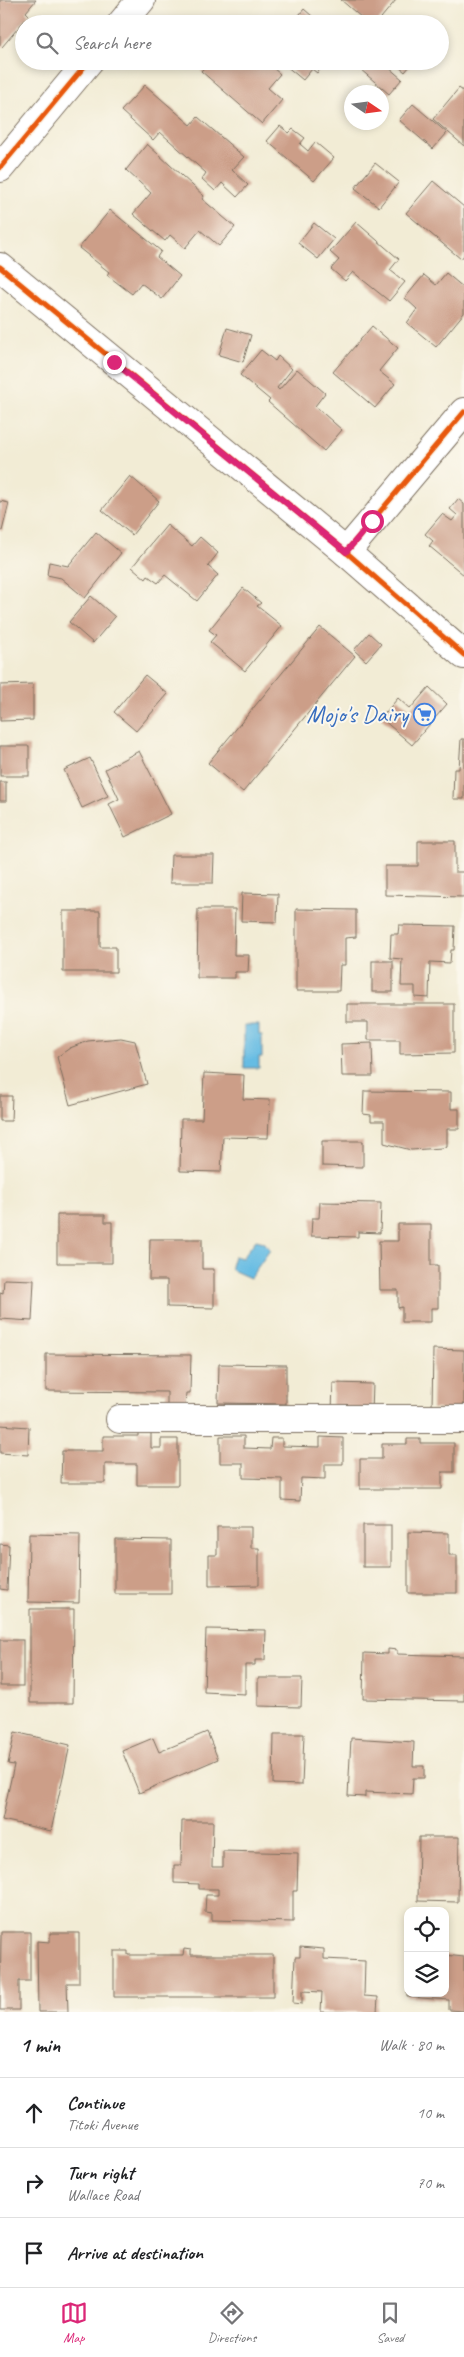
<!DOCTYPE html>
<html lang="en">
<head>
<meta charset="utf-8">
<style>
	body { margin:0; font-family:Caveat,sans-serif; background:#f6f6f6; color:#202124 }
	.controls { position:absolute; right:15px; bottom:15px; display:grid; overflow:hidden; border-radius:10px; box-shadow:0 2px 8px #0003 }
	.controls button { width:45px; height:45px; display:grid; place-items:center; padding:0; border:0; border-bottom:1px solid #e0e0e0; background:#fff; color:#202124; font:25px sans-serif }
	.compass { position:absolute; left:344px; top:85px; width:45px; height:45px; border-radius:50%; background:#fff; box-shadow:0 2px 8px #0003; rotate:103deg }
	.stop { position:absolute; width:15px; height:15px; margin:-11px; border:4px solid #db2777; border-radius:50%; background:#fff }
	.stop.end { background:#db2777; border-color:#fff; box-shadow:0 1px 5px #0008 }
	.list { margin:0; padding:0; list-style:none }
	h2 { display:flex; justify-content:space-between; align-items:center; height:65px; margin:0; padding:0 20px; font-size:21px }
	h2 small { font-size:16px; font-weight:400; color:#757577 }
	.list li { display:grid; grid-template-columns:32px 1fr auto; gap:15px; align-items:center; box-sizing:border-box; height:70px; padding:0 20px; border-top:1px solid #e0e0e0 }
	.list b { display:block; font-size:19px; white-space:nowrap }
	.list p { margin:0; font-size:16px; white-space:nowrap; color:#757577 }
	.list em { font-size:16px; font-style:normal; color:#757577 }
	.icon { flex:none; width:28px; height:28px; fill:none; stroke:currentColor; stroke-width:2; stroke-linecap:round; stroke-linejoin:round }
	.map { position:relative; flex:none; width:464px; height:2012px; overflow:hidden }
	.search { position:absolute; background:#fff; box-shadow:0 2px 8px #0003; left:15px; right:15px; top:15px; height:55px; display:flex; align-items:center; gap:12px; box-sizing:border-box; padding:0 18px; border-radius:28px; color:#757577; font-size:19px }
	.sheet { height:275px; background:#fff }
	nav { display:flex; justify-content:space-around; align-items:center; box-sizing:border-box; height:70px; border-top:1px solid #e0e0e0; background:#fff; font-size:14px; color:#757577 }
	nav a { display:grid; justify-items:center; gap:2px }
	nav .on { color:#db2777 }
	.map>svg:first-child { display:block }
</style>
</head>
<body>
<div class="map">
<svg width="464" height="2012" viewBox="0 0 464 2012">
	<rect width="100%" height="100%" fill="#fbf7ec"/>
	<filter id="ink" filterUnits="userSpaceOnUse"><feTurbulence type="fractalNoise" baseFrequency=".02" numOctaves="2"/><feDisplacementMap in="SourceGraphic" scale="10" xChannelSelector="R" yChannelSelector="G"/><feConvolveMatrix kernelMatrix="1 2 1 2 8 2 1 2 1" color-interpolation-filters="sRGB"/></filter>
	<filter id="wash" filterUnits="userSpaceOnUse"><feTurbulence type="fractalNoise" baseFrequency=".0096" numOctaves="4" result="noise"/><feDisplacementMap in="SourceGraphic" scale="20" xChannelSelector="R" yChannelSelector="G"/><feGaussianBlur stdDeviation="1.12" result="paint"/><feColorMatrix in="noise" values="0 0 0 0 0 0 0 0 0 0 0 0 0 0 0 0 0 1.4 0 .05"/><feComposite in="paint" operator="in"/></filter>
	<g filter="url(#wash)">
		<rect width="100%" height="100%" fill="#f2ecd5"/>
		<g fill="#66bce3" stroke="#507380">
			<path d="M244,1025H259V1035H262V1057H259V1068H244Z"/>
			<path d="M256,1240L264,1242L270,1250L250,1278L232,1270L231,1266L234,1256L242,1258Z"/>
		</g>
		<g id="blocks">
			<g fill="#cc9e88">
				<path d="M0,0H36L26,12L29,15L2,47L0,45Z"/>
				<path d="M341,0H396L376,24H369Z"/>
				<path d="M304,9L321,24H292Z"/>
				<path d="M210,61H265L280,74L268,88L282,100L262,124L201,71Z"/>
				<path d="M288,61H327L317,73L312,69L303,80L285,65Z"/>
				<path d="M367,61H381L402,79L389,94L360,69Z"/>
				<path d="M392,61H414L405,72Z"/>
				<path d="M145,85L191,125L198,117L244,157L232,170L248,185L237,197L222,183L215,191L202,179L206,173L160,132L153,140L121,111Z"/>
				<path d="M459,88L464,92V146L433,119Z"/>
				<path d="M413,104L447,133L433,149L399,120Z"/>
				<path d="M280,126L289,133L293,129L305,138L300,144L308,151L315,142L334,158L314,181L267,141Z"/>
				<path d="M147,144L204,196L202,199L235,227L219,246L200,230L185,248L170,235L165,241L133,214L151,193L126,170Z"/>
				<path d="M375,163L399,182L379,207L355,188Z"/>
				<path d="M433,181L464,207V255L461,259L406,213Z"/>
				<path d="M110,210L161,251L157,257L180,276L162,299L141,283L132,294L107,275L109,272L79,248Z"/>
				<path d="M356,222L399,259L390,270L405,282L389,301L353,272L345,281L331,269L339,260L330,252Z"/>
				<path d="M314,223L334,239L318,259L298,243Z"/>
				<path d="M446,273L464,288V313L436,347L407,323L417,309L405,298L424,275L436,285Z"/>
				<path d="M372,326L398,348L379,371L395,384L375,408L333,372Z"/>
				<path d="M227,328L251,335L243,362L219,355Z"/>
				<path d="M261,350L275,361L278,356L292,369L277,388L279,390L297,369L325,393L315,406L342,430L324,451L268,402L270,400L240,375Z"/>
				<path d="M130,476L159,501L132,535L102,510Z"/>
				<path d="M458,499L464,504V575L429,546L433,541L425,534L442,514L452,521L457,515L450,509Z"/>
				<path d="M0,501L9,503L2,531H0Z"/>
				<path d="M167,525L192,546L200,537L218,553L208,566L218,575L197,601L165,575L158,583L148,576L146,579L132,567Z"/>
				<path d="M96,532L121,553L85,598L61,578L47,575L49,562L68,566Z"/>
				<path d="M243,588L261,603L257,606L282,626L245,671L210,642L216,635L209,630Z"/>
				<path d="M91,596L115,617L93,643L69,622Z"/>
				<path d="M320,627L355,656L243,792L208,763Z"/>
				<path d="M369,633L381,644L366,661L354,650Z"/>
				<path d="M145,675L168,694L136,731L114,712Z"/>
				<path d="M33,684V720L0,721V685Z"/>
				<path d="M429,687L447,704L412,745L381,718L398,698L410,709Z"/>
				<path d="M461,739H464V799H453L454,769H459Z"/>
				<rect x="0" y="746" width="29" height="30"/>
				<path d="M139,751L171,814L125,837L109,804L119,799L105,769Z"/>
				<path d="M90,758L108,796L82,808L64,770Z"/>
				<rect x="0" y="782" width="6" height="19"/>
				<path d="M418,841H455V872H464V897L385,895V866H418Z"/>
				<path d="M171,855H214L213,883H170Z"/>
				<path d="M242,893L278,894L277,922L241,921Z"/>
				<path d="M198,909H235L234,955H249L248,972H235V978H197Z"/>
				<path d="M296,909L356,910V937L345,938V965H340L339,991H296Z"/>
				<path d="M63,911H100V947H116V972H63Z"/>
				<path d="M399,925L455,926L454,950H451L450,963L430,962L429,998L415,997V986H401L402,959L390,958L391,934H398Z"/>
				<rect x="372" y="961" width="21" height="31"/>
				<path d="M347,1004H454V1053L400,1054V1040H368V1022H347Z"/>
				<path d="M121,1038L135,1041L147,1084L70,1105L57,1057L70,1048L88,1041Z"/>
				<path d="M372,1043L373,1076H342L341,1044Z"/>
				<path d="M204,1073L244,1075L243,1099L270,1100L268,1138L223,1137L221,1172L180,1171L181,1119H202Z"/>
				<path d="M364,1091L451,1092V1109H459V1129H447V1146L442,1148L411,1150L384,1143V1121H371V1115L363,1114Z"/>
				<path d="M0,1096H12L11,1121H0Z"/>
				<path d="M322,1141H363V1167L322,1166Z"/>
				<path d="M320,1202L381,1203L380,1233L358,1232V1237L311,1236L312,1218H319Z"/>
				<path d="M57,1215H105V1222H112V1263H57Z"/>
				<path d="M398,1224H431V1265H438V1308H431V1322H402V1307L398,1308V1290H380L379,1241H398Z"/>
				<path d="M150,1239H202V1269H214V1308L167,1307V1280H149Z"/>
				<path d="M4,1279L34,1280L32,1321L0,1319V1292L3,1293Z"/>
				<path d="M433,1349L464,1350V1410L432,1409Z"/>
				<path d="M46,1354L191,1355L190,1393H186L185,1407H167V1392L46,1391Z"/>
				<path d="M219,1364L286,1365V1404L218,1403Z"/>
				<path d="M333,1383L373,1384L372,1413L332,1411Z"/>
				<path d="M0,1425L29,1427L28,1455L0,1453Z"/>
				<path d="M138,1430H151V1448H161V1439H178V1485H137V1464H105V1483H61L62,1451H103V1436H138Z"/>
				<path d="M220,1436H244V1448L270,1449L271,1438H282V1446L320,1447V1437L343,1438V1464H325V1479L301,1478L300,1501L282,1500V1479L243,1478V1463H220Z"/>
				<path d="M407,1439H420V1443H454V1472H442V1489H360V1459H382V1444H407Z"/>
				<rect x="363" y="1525" width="28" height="42"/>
				<path d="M217,1527H251V1548H259V1585L209,1586V1555H217Z"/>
				<path d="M408,1532L449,1533V1555H457V1593H408Z"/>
				<path d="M29,1534L80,1535L79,1603L28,1602Z"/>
				<path d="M115,1539L171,1540V1594H115Z"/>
				<path d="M0,1544L9,1545L7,1590L0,1589Z"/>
				<path d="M30,1609H74L73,1703H30Z"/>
				<path d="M206,1629L266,1630L265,1660H255V1665H245V1694L204,1692Z"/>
				<rect x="0" y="1640" width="23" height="46"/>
				<path d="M388,1649L397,1650V1654L464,1656V1701L363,1699L364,1653L388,1654Z"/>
				<path d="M258,1678H302L301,1707L258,1706Z"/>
				<path d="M15,1732L70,1745L51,1831L2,1820L14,1765L8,1764Z"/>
				<path d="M207,1732L218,1759L139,1793L122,1751L153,1738L159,1752Z"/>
				<path d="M274,1734H304L302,1785L273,1784Z"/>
				<path d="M351,1738L414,1742L413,1766H424V1778H413L412,1794L365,1792V1797L348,1796Z"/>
				<path d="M182,1821H213L212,1867H223V1851L298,1853L297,1891H293V1922L212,1920V1913L205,1912L206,1895H218V1889H199V1884L174,1883V1865H181Z"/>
				<path d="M419,1837H459L458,1902L418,1901Z"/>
				<path d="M1,1932H30V1981H19V2010H0Z"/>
				<path d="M50,1933H79V1983H67L68,2012H38L37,1941L50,1942Z"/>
				<path d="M300,1947L324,1949V1959L365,1961L364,1996L378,1997L377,2012H321L322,1992L302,1991V2004L293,2003L295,1957H300Z"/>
				<path d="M184,1949L191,1950V1955H273V1997H114V1951H128V1955H183Z"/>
				<path d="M445,1955L464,1957V2011L449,2010V2000L407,1997V1993H445Z"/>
			</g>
		</g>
	</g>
	<g filter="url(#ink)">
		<use href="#blocks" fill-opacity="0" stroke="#7b6e5e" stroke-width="1"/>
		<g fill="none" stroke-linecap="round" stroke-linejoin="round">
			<defs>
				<g id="minor">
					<path d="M121,24L141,0"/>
					<path d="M0,168L89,61"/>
					<path d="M0,267L346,552L464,655"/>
					<path d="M346,552L464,412"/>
					<path d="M120,1419H464"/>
				</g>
			</defs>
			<use href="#minor" stroke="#7b6e5e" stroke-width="30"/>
			<use href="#minor" stroke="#fff" stroke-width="28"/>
			<defs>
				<g id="cycleway">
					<path d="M0,168L89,61"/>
					<path d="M0,267L346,552L464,655"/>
					<path d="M346,552L464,412"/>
				</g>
			</defs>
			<use href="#cycleway" stroke="#fbf7ec" stroke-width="8"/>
			<use href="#cycleway" stroke="#e8590c" stroke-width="5"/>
		</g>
	</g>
	<g fill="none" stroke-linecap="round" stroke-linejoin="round" filter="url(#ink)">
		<path stroke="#db2777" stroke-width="6" d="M114,362L346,552L372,521"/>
	</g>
	<defs>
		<symbol id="supermarket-ring" viewBox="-11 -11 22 22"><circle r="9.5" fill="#fbf7ec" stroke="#3f7fe0" stroke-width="1.5"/><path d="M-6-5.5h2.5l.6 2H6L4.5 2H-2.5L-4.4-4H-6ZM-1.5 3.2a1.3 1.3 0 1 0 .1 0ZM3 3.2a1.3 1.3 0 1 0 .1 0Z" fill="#3f7fe0"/></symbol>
	</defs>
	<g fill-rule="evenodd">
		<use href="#supermarket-ring" x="412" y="702" width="25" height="25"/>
	</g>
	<g text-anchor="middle" stroke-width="4" stroke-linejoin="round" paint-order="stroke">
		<g font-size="24" fill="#366cbe" stroke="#fbf7ec" text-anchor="end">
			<text x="408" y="722">Mojo's Dairy</text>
		</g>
	</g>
</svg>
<div class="controls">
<button><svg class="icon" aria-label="locate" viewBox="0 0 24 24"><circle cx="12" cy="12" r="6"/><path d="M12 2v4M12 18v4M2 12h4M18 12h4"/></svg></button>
<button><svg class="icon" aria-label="layers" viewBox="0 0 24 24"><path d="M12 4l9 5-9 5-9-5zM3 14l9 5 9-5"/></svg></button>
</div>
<svg class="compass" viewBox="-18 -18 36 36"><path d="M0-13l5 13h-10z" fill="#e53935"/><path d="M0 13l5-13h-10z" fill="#757577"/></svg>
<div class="stop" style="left:372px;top:521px"></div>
<div class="stop end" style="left:114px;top:362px"></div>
<div class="search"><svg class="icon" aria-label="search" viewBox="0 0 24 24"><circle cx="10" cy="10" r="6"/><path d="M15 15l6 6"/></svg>Search here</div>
</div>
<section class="sheet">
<h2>1 min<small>Walk · 80 m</small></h2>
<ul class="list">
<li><svg class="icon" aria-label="ahead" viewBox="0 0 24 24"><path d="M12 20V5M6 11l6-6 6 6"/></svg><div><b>Continue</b><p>Titoki Avenue</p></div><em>10 m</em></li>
<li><svg class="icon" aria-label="right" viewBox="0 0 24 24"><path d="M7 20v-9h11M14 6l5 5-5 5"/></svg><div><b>Turn right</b><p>Wallace Road</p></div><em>70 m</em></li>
<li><svg class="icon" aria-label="arrive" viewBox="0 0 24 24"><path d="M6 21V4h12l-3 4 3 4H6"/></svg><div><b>Arrive at destination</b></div></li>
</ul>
</section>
<nav>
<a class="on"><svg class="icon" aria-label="map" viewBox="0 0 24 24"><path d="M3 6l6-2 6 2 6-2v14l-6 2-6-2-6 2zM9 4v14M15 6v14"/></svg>Map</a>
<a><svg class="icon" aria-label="directions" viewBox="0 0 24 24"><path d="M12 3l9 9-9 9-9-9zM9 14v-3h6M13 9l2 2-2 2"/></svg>Directions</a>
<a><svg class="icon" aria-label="saved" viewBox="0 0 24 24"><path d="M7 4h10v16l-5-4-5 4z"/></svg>Saved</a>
</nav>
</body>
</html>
